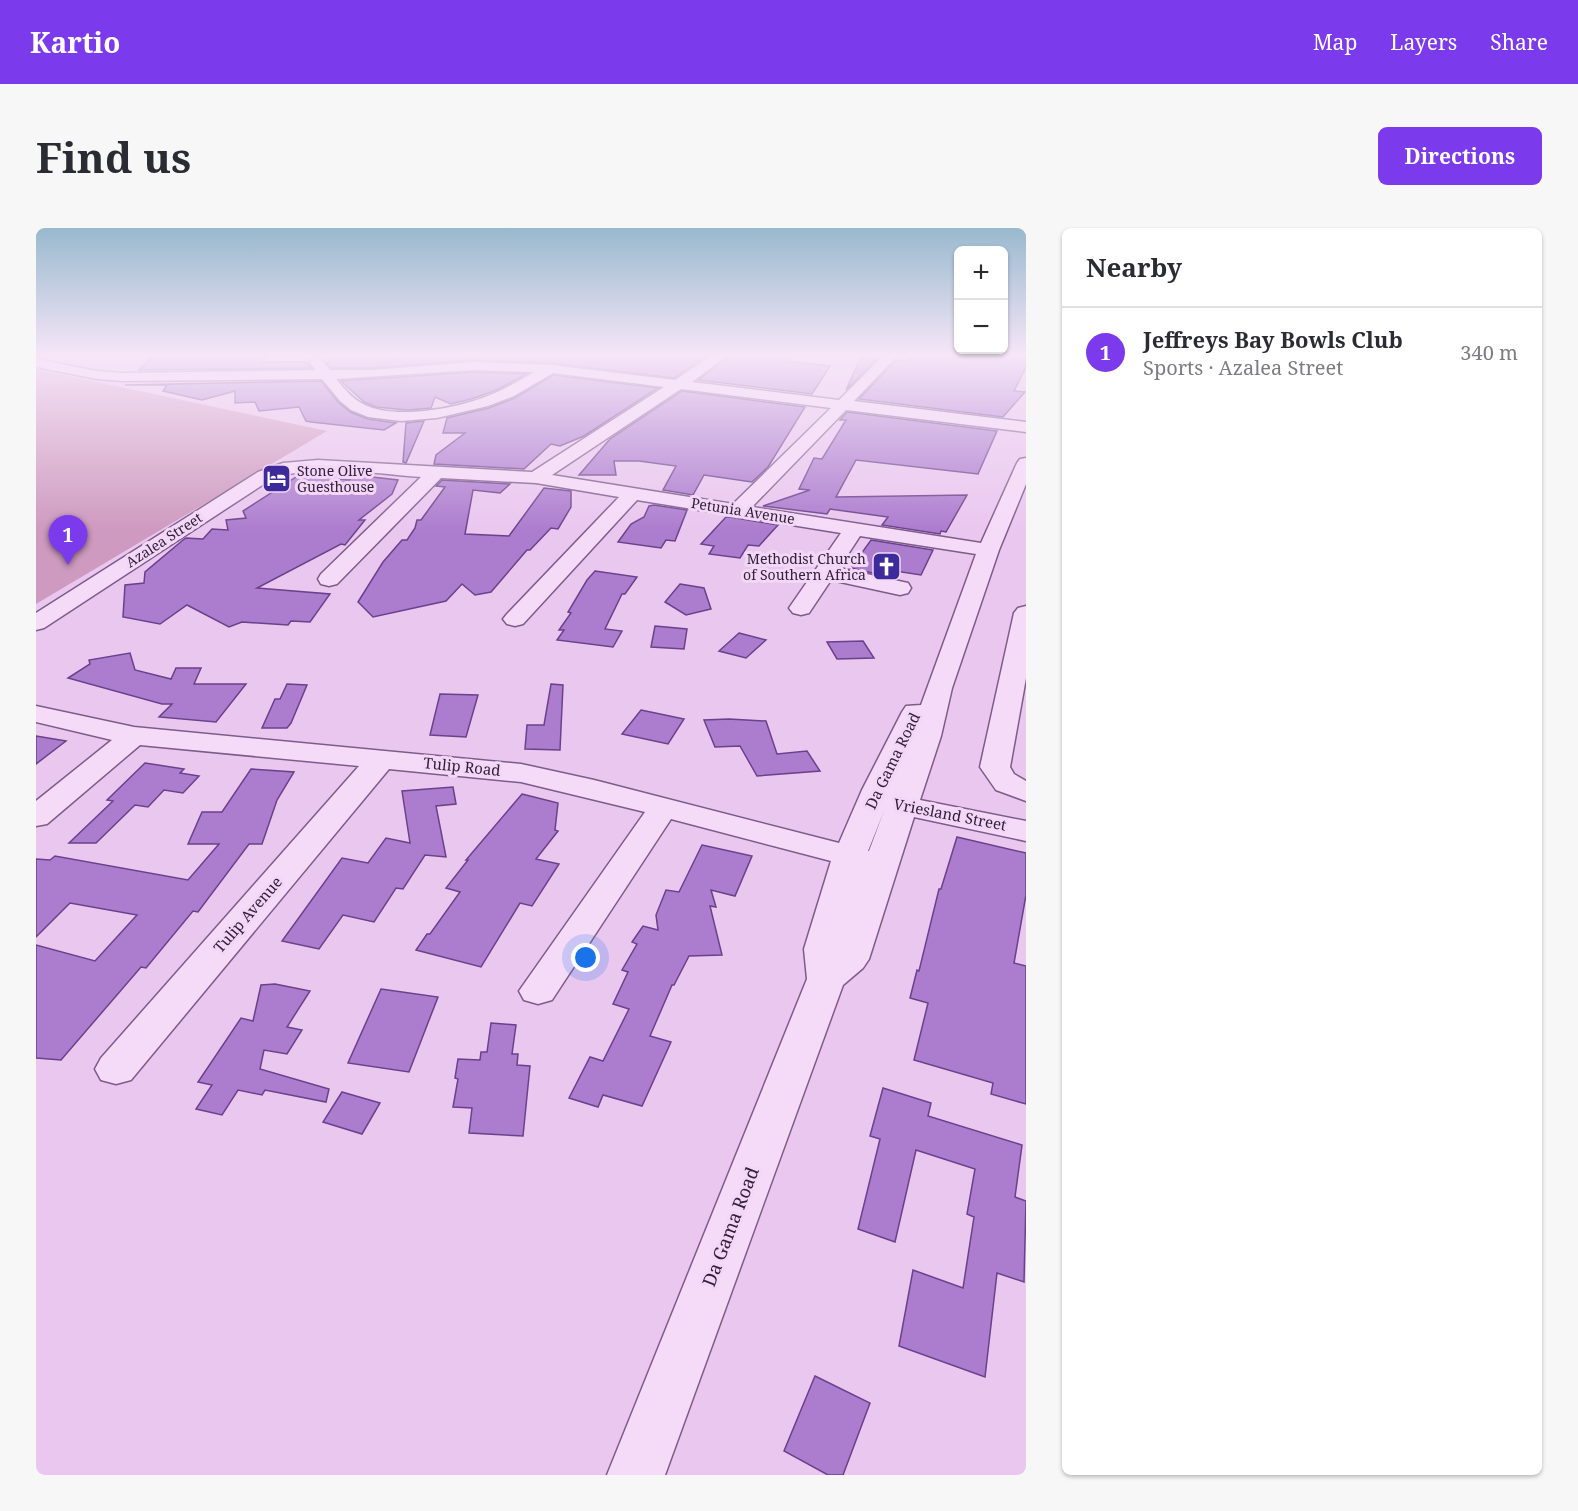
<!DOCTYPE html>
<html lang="en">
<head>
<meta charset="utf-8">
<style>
	body { margin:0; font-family:"Noto Serif",serif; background:#f7f7f7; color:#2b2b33 }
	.controls { position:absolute; right:18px; top:18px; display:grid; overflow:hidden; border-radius:9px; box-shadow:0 2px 4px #0004 }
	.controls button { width:54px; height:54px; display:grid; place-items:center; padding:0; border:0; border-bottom:2px solid #e1e1e2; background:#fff; color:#2b2b33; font:30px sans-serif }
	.you { position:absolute; left:550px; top:730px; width:21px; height:21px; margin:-15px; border:4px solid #fff; border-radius:50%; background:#1a73e8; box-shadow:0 0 0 9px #1a73e833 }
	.badge { display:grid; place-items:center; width:39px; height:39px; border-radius:50%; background:#7c3aed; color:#fff; font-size:20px; font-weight:700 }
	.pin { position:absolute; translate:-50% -50px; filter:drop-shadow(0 2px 3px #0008) }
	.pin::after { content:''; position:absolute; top:32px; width:21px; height:18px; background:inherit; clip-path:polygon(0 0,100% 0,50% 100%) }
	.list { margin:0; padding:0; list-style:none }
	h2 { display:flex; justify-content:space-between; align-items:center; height:78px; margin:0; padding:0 24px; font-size:26px }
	h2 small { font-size:20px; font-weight:400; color:#7c7c81 }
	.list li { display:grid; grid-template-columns:39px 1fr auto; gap:18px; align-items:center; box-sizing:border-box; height:90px; padding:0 24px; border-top:2px solid #e1e1e2 }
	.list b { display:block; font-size:22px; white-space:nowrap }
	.list p { margin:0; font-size:20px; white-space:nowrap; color:#7c7c81 }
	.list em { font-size:20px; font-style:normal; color:#7c7c81 }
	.map { position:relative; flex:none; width:990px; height:1247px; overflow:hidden; border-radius:9px }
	header { display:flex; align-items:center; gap:36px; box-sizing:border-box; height:84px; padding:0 30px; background:#7c3aed; color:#fff }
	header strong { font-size:28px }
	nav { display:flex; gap:33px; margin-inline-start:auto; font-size:21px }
	.intro { display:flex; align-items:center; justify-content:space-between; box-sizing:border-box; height:144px; padding:0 36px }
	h1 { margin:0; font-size:42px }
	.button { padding:15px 27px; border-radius:9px; background:#7c3aed; color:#fff; font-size:21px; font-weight:700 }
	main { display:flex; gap:36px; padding:0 36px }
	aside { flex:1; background:#fff; border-radius:9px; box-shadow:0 2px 4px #0004 }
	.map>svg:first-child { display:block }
</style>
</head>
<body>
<header>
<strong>Kartio</strong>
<nav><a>Map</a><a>Layers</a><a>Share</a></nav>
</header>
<div class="intro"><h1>Find us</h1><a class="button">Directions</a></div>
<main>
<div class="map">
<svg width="990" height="1247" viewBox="0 0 990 1247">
	<rect width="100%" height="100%" fill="#eac7ef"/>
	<path fill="#ce9abf" d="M0,141L291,203L0,376Z"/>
	<g fill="#ac7cce" stroke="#6b418b" stroke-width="1.5">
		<path d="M117,128H230L226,134H271L275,140L103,142Z"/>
		<path d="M292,128L364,130L670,128L638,150L515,135L438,132L336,140H295L290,134H294Z"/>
		<path d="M693,128H755L750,133L794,138L776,166L662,152Z"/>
		<path d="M883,128H990V139L978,163L989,164L967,189L823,171L860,132L870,133Z"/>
		<path d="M825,129L842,130L810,162Z"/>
		<path d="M438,144L490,146L461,162L435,171L415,176L399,169L395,180L371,182L340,179L328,174L305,153Z"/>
		<path d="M517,147L622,160L548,208L524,218L515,216L488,241L398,236L400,227L429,205H407L411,190L453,180L479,170Z"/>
		<path d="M285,153L302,174L314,184L332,191L360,195L348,202L275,194L270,193L263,179L223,183L219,174L199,175V163L166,172L127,163L131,157H89Z"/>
		<path d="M646,163L769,179L732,239L716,254L668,247L657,267L627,262L640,238L603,233H578L580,247H543L574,211Z"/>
		<path d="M811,184L961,203L942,246L820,232L800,269L931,267L910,304L905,303L904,306L846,297L852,289L794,281L791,286L727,278L774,262L763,261L778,230L786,231L810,192H804Z"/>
		<path d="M388,193L370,235L367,234L370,195Z"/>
		<path d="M263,247L313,252L319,247L362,252L356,266L323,292H329L309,317L305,316L221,360L294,366L274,394L255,393L252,397L206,394L193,399L151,377L124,396L87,389L89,357L108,355L109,344L147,312L150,310L167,311L176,301L192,302L190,292L210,290L207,283Z"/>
		<path d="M406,252L474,256L464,265L437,262L429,306L473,308L508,260L535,263V279L522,301L515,300L494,322H491L455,364L439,367L426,356L410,373L337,389L322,374L347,334L366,312H371L379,300L381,292H385L409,259L400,258Z"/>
		<path d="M618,277L651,282L639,313L630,312L625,320L582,314L595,296L608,289L613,278Z"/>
		<path d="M690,289H694L742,297L723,318L712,317L704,330L673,326L678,318L665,316Z"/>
		<path d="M835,312L897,322L885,347L853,342L849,348L815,340Z"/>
		<path d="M559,343L601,349L589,366H586L569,401L586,403L577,419L521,412L528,402H523L535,385L532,384L551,352Z"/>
		<path d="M644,356L668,360L675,381L650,387L629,374Z"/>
		<path d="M619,398L651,401L648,421L615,419Z"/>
		<path d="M703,405L730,412L710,430L683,423Z"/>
		<path d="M827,413L838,430L801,431L791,414Z"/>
		<path d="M94,425L99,442L135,451L140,440H165L158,456H210L180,494L123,489L136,476H126L32,450L54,436L53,432Z"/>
		<path d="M251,456L271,457L255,495L251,500H226L239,471H244Z"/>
		<path d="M515,456L527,457L524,522L489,521L491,497H508Z"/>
		<path d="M404,466L442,467L430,509L394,507Z"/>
		<path d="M605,482L648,491L632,516L586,506Z"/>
		<path d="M693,491L730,493L741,526L771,523L784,543L721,548L704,518L679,519L668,492Z"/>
		<path d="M0,508L30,513L0,536Z"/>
		<path d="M109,535L148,541L144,545L163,548L147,565L128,562L112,579L99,577L60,615H33L77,573L71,572Z"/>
		<path d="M215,541L258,544L241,572L226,616H213L162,684L157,683L110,740L105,739L25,832L0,830V717L59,733L101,687L34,675L0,709V631L14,632L19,628L152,652L183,616H152L166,584H186Z"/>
		<path d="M417,559L420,576L400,578L410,629L389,627L367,661L360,660L338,694L307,687L283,721L246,713L306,630L332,635L350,610L374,615L366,563Z"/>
		<path d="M486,566L522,575L519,602L522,603L500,631L523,636L496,678L484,675L445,739L380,722L391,706H394L424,664L410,660L432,632H430Z"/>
		<path d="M921,609L990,625V667L978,735L990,738V876L955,866L957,855L878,832L892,775L874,770L881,742L883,743L903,661H905Z"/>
		<path d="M666,617L716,628L699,668L675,662L680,679L674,678L686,727L653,728L638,757H636L614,808L635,814L606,878L567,867L562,879L533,870L554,829L567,833L593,781L577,776L592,744L586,742L601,716L596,714L607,698L622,702L620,687L630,662L643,664Z"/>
		<path d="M239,756L274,763L251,799L266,802L251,826L228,822L224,841L293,861L290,874L229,862L226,867L202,862L186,887L160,881L176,857L162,854L205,790L217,793L225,757Z"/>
		<path d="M345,761L402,769L373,844L312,835Z"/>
		<path d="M455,795L480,797L476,826H482L481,837L494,838L487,908L433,905L436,880L417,879L422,851L419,850L422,831L444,832L445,824H451Z"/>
		<path d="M847,860L895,875L892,888L986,917L979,969L990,973L988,1054L961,1045L949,1149L863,1118L877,1042L927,1060L938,989L931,986L939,941L880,922L859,1014L822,1001L844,911L834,908Z"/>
		<path d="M306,864L344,875L326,906L287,894Z"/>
		<path d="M779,1148L834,1175L807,1247H792L748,1223Z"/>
	</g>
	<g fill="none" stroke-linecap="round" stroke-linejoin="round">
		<defs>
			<g id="minor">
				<path d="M675,128H691L656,154L803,172L847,128H861L818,173L990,194V204L810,182L716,279L945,315L981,235L984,231L990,230V256L963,322L916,460L905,508L884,572L990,593V613L878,589L833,731L827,740L807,757L629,1247H571L771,751L768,721L795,633L635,591L516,772L502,776L488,772L483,763L609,584L485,554L353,541L95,852L80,856L65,852L59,841L65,830L323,538L104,517L11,596L0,598V573L76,512L0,494V478L98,499L485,536L558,552L803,615L826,562L866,484L870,478L885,477L940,326L824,308L803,340L872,355L875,360L872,365L864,367L795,352L773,385L765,387L757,385L753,380L805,305L601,272L487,396L479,398L471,396L467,391L471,386L583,269L500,255L405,250L301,356L293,358L285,356L282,351L285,346L385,249C339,246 277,234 234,252L8,400L0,402V385L222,244L247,235L282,232L496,244L628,159L517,145L478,168L452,178L401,190L365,193L332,189L315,182L304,173L286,151L87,153L61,151L0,139V131L61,143L87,145L280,142L273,134L280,130L285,131L294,142H336L438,134L515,137L639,152ZM438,142L498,144C482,153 466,163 449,169C418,181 357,192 327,176C316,171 308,160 300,151ZM645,161L795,180L697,276L516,247ZM848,583L833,623H832Z"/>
				<path d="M990,378V450L974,539L978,546L990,553V573L960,562L944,539L978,385L982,380Z"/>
			</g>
		</defs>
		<use href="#minor" stroke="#7d5c8b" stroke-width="3"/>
		<use href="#minor" fill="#f6dbf9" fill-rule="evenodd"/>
	</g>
	<linearGradient id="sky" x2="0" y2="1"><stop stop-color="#99b9ce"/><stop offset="0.42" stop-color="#f6e6f8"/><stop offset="1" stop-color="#f6e6f8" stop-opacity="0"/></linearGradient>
	<rect width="990" height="303" fill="url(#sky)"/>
	<defs>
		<symbol id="hotel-square" viewBox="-11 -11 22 22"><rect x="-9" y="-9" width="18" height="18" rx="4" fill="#3e2b9b" stroke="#f3d7f6"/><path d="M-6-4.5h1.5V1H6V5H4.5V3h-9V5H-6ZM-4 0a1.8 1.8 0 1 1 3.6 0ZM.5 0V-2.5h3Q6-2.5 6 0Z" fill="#fff"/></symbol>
		<symbol id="church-square" viewBox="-11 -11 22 22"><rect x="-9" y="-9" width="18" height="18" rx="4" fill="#3e2b9b" stroke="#f3d7f6"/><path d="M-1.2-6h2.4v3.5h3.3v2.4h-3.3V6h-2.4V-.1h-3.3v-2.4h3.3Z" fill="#fff"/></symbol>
	</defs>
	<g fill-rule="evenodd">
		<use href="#hotel-square" x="224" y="234" width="33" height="33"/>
		<use href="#church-square" x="834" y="322" width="33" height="33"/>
	</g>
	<g text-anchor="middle" stroke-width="6" stroke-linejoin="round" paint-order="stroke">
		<g font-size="14" fill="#32203b" stroke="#f3d7f6" text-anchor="start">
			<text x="261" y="248">Stone Olive<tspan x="261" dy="16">Guesthouse</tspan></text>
			<text x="830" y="336" text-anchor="end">Methodist Church<tspan x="830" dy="16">of Southern Africa</tspan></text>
		</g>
		<g font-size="14" fill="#32203b" stroke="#f3d7f6">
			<text transform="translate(707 283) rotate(9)" y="5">Petunia Avenue</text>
			<text transform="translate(128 312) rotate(-33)" y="5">Azalea Street</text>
		</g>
		<g font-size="15" fill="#32203b" stroke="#f3d7f6">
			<text transform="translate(857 533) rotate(-64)" y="5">Da Gama Road</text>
			<text transform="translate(426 539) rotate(6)" y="5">Tulip Road</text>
			<text transform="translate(914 587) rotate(11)" y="5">Vriesland Street</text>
			<text transform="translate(212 687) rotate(-49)" y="5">Tulip Avenue</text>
		</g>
		<g font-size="18" fill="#32203b" stroke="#f3d7f6">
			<text transform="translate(695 999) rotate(-69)" y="6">Da Gama Road</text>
		</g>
	</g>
</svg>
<div class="controls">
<button>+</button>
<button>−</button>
</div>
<div class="you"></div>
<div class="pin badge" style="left:32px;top:337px">1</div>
</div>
<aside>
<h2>Nearby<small></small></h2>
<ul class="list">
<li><span class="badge">1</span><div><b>Jeffreys Bay Bowls Club</b><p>Sports · Azalea Street</p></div><em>340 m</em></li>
</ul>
</aside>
</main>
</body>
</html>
